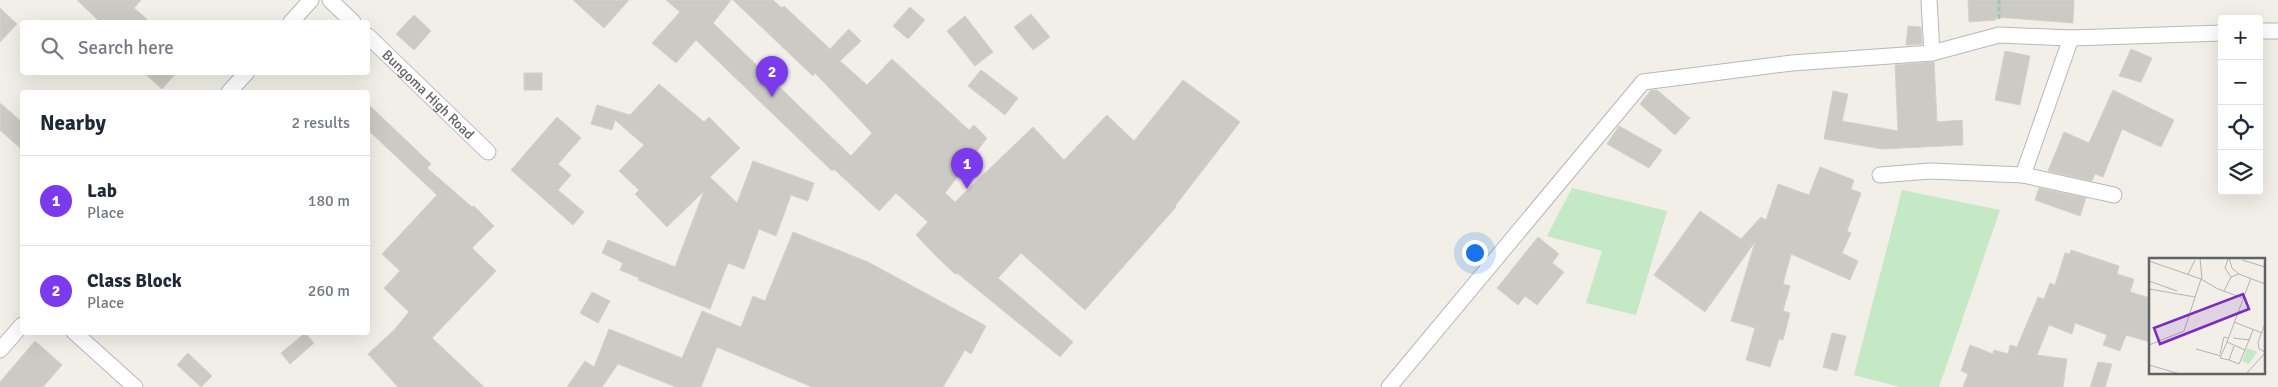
<!DOCTYPE html>
<html lang="en">
<head>
<meta charset="utf-8">
<style>
	body { margin:0; font-family:Signika,sans-serif; background:#f6f6f7; color:#1f2937 }
	.controls { position:absolute; right:15px; top:15px; display:grid; overflow:hidden; border-radius:5px; box-shadow:0 5px 20px #0002 }
	.controls button { width:45px; height:45px; display:grid; place-items:center; padding:0; border:0; border-bottom:1px solid #e0e1e3; background:#fff; color:#1f2937; font:25px sans-serif }
	.you { position:absolute; left:1474px; top:252px; width:18px; height:18px; margin:-12px; border:4px solid #fff; border-radius:50%; background:#1a73e8; box-shadow:0 0 0 8px #1a73e833 }
	.badge { display:grid; place-items:center; width:32px; height:32px; border-radius:50%; background:#7c3aed; color:#fff; font-size:16px; font-weight:700 }
	.pin { position:absolute; translate:-50% -41px; filter:drop-shadow(0 1px 2px #0008) }
	.pin::after { content:''; position:absolute; top:26px; width:18px; height:15px; background:inherit; clip-path:polygon(0 0,100% 0,50% 100%) }
	.list { margin:0; padding:0; list-style:none }
	h2 { display:flex; justify-content:space-between; align-items:center; height:65px; margin:0; padding:0 20px; font-size:21px }
	h2 small { font-size:16px; font-weight:400; color:#747a83 }
	.list li { display:grid; grid-template-columns:32px 1fr auto; gap:15px; align-items:center; box-sizing:border-box; height:90px; padding:0 20px; border-top:1px solid #e0e1e3 }
	.list b { display:block; font-size:19px; white-space:nowrap }
	.list p { margin:0; font-size:16px; white-space:nowrap; color:#747a83 }
	.list em { font-size:16px; font-style:normal; color:#747a83 }
	.icon { flex:none; width:28px; height:28px; fill:none; stroke:currentColor; stroke-width:2; stroke-linecap:round; stroke-linejoin:round }
	.map { position:relative; flex:none; width:2278px; height:387px; overflow:hidden }
	.search { position:absolute; background:#fff; box-shadow:0 5px 20px #0002; left:20px; top:20px; width:350px; height:55px; display:flex; align-items:center; gap:12px; box-sizing:border-box; padding:0 18px; border-radius:5px; color:#747a83; font-size:19px }
	.panel { position:absolute; background:#fff; box-shadow:0 5px 20px #0002; left:20px; top:90px; width:350px; height:245px; border-radius:5px }
	.map>svg:first-child { display:block }
</style>
</head>
<body>
<div class="map">
<svg width="2278" height="387" viewBox="0 0 2278 387">
	<rect width="100%" height="100%" fill="#f1efe8"/>
	<g fill="#c5e8c5">
		<path d="M1572,188L1667,211L1636,315L1586,303L1602,251L1547,236Z"/>
		<path d="M1902,190L2000,210L1939,387H1900L1854,375Z"/>
	</g>
	<g fill="#cccac5" stroke="#d6d1c6">
		<path d="M77,0H141L134,8L150,22H100Z"/>
		<path d="M573,0H629L604,28Z"/>
		<path d="M666,0H731L713,23L851,156L872,133L815,73L813,76L733,0H773L782,8L784,6L830,49L849,29L861,41L840,61L867,85L892,59L969,130L974,125L987,138L945,193L955,202L1033,127L1064,160L1107,115L1134,141L1183,80L1240,122L1175,206L1176,207L1085,310L1021,253L998,278L1073,342L1060,357L957,273L955,274L936,256L916,235L928,222L896,193L879,211L834,169L832,171L696,40L676,63L652,43L680,12Z"/>
		<path d="M1968,0H2074L2073,23L1996,17V20L1969,22Z"/>
		<path d="M910,7L925,20L908,39L893,26Z"/>
		<path d="M0,8L17,24L0,42Z"/>
		<path d="M1031,14L1050,37L1033,50L1014,27Z"/>
		<path d="M414,15L431,31L414,50L396,34Z"/>
		<path d="M965,16L993,52L975,66L947,31Z"/>
		<path d="M1908,26L1921,27L1922,44L1906,45Z"/>
		<path d="M2131,49L2152,58L2141,82L2119,76Z"/>
		<path d="M2005,51L2030,56L2020,105L1995,100Z"/>
		<path d="M1934,62L1937,122L1962,120L1963,145L1882,149L1824,139L1833,91L1848,94L1842,121L1898,131L1895,65Z"/>
		<path d="M981,70L1018,98L1005,115L968,86Z"/>
		<path d="M143,72H177L162,89Z"/>
		<rect x="524" y="73" width="18" height="17"/>
		<path d="M659,84L704,122L709,117L740,148L710,177L737,203L753,161L814,183L808,201L791,195L776,236L759,229L744,269L728,263L710,309L638,280L639,278L620,270L623,263L602,253L608,240L675,267L704,191L667,227L635,194L639,190L619,171L644,145L615,120L612,130L591,124L597,105L630,115Z"/>
		<path d="M1651,90H1657L1690,118L1675,135L1640,104Z"/>
		<path d="M2113,90L2174,120L2161,147L2122,129L2103,177L2095,174L2092,181L2048,171L2064,132L2089,143Z"/>
		<path d="M0,103L22,122V150L0,130Z"/>
		<path d="M368,104L431,164L427,168L472,207L474,206L494,226L472,248L496,271L432,338L484,387H398L368,354L394,330L409,312L384,288L400,271L382,254L437,195L368,130Z"/>
		<path d="M557,117L581,138L558,164L571,175L558,190L584,212L573,225L511,170Z"/>
		<path d="M1619,126L1662,150L1649,168L1607,144Z"/>
		<path d="M1820,167L1854,180L1851,189L1861,193L1847,231L1851,233L1842,253L1858,261L1850,280L1791,254L1783,284L1790,286L1783,311L1790,313L1783,340L1779,339L1770,367L1746,360L1755,328L1731,321L1755,242L1705,312L1654,275L1700,211L1741,239L1761,217L1766,220L1778,184L1809,195Z"/>
		<path d="M2039,188L2086,198L2080,216L2035,200Z"/>
		<path d="M793,232L868,262L986,326L971,354L965,350L943,387H812L717,347L701,387H676L618,364L602,387H567L585,361L594,367L609,329L682,358L702,311L741,327L753,296L765,301Z"/>
		<path d="M1538,237L1559,254L1552,263L1564,272L1537,305L1525,296L1518,305L1497,288Z"/>
		<path d="M2071,250L2119,266L2117,274L2134,279L2130,292L2150,298V342L2126,335L2120,351L2103,345L2107,335L2075,323L2072,334L2049,325L2037,355L2067,359L2063,387H1963L1968,374L1961,371L1970,345L1993,354L1994,350L2008,354L2010,345L2017,347L2038,297L2044,299L2050,283L2055,285L2065,253L2070,254Z"/>
		<path d="M592,292L610,301L598,323L580,313Z"/>
		<path d="M305,333L314,343L290,364L281,353Z"/>
		<path d="M1832,333L1846,336L1837,371L1823,367Z"/>
		<path d="M35,341L62,365L43,387H0V382Z"/>
		<path d="M188,353L212,376L201,387L177,365Z"/>
		<path d="M2098,362L2112,364L2105,387H2090Z"/>
	</g>
	<g fill="none" stroke-linecap="round" stroke-linejoin="round">
		<defs>
			<g id="minor">
				<path d="M330,0L353,22"/>
				<path d="M1929,0L1932,53"/>
				<path d="M291,22L311,0"/>
				<path d="M2259,31H2278"/>
				<path id="s1" d="M368,36L488,152"/>
				<path d="M229,92L247,72"/>
				<path d="M1880,175L1930,171L2023,175L2071,38"/>
				<path d="M2023,175L2114,195"/>
				<path d="M74,332L135,387"/>
				<path d="M0,350L22,325"/>
				<path d="M1389,387L1643,82L1792,63L1932,53L1999,35L2071,38L2222,33"/>
			</g>
		</defs>
		<use href="#minor" stroke="#b5b8bc" stroke-width="17"/>
		<path stroke="#9cc7a9" stroke-width="3" stroke-dasharray="5 2.5" stroke-linecap="butt" d="M1999,19V0"/>
		<use href="#minor" stroke="#fff" stroke-width="15"/>
	</g>
	<g text-anchor="middle" stroke-width="4" stroke-linejoin="round" paint-order="stroke">
		<g font-size="14" fill="#5f6368" stroke="#fff">
			<text dy="5" stroke="none"><textPath href="#s1" startOffset="84">Bungoma High Road</textPath></text>
		</g>
	</g>
	<g transform="translate(2149 258)">
		<rect width="116" height="116" fill="#f1efe8"/>
		<path d="M98,90L108,94L100,106L93,103Z" fill="#c5e8c5"/>
		<path fill="none" stroke="#b3b3b1" stroke-width="1" d="M51,0L53,21M80,0L83,10L90,16L116,26M79,1L76,10L82,19M93,2L116,9M0,3L52,21L35,73L0,87M39,16L46,2M102,20L78,84L96,92L104,72M52,21L69,31L94,40M0,23L28,33M0,31L46,39M75,33L82,19L90,16M85,64L113,75M116,66L109,84L110,91L116,94M84,80L101,82M78,84L71,100L80,102L85,88M47,91L72,98M71,96L75,79L79,80M80,102L90,106L96,92M0,107L31,116M97,116L116,95"/>
		<path fill="#7b2cbf" fill-opacity="0.15" stroke="#7b2cbf" stroke-width="2.5" d="M94,36L100,51L11,86L5,70Z"/>
		<rect width="116" height="116" fill="none" stroke="#5f6368" stroke-width="2.5"/>
	</g>
</svg>
<div class="controls">
<button>+</button>
<button>−</button>
<button><svg class="icon" aria-label="locate" viewBox="0 0 24 24"><circle cx="12" cy="12" r="6"/><path d="M12 2v4M12 18v4M2 12h4M18 12h4"/></svg></button>
<button><svg class="icon" aria-label="layers" viewBox="0 0 24 24"><path d="M12 4l9 5-9 5-9-5zM3 14l9 5 9-5"/></svg></button>
</div>
<div class="you"></div>
<div class="pin badge" style="left:967px;top:189px">1</div>
<div class="pin badge" style="left:772px;top:97px">2</div>
<div class="search"><svg class="icon" aria-label="search" viewBox="0 0 24 24"><circle cx="10" cy="10" r="6"/><path d="M15 15l6 6"/></svg>Search here</div>
<section class="panel">
<h2>Nearby<small>2 results</small></h2>
<ul class="list">
<li><span class="badge">1</span><div><b>Lab</b><p>Place</p></div><em>180 m</em></li>
<li><span class="badge">2</span><div><b>Class Block</b><p>Place</p></div><em>260 m</em></li>
</ul>
</section>
</div>
</body>
</html>
